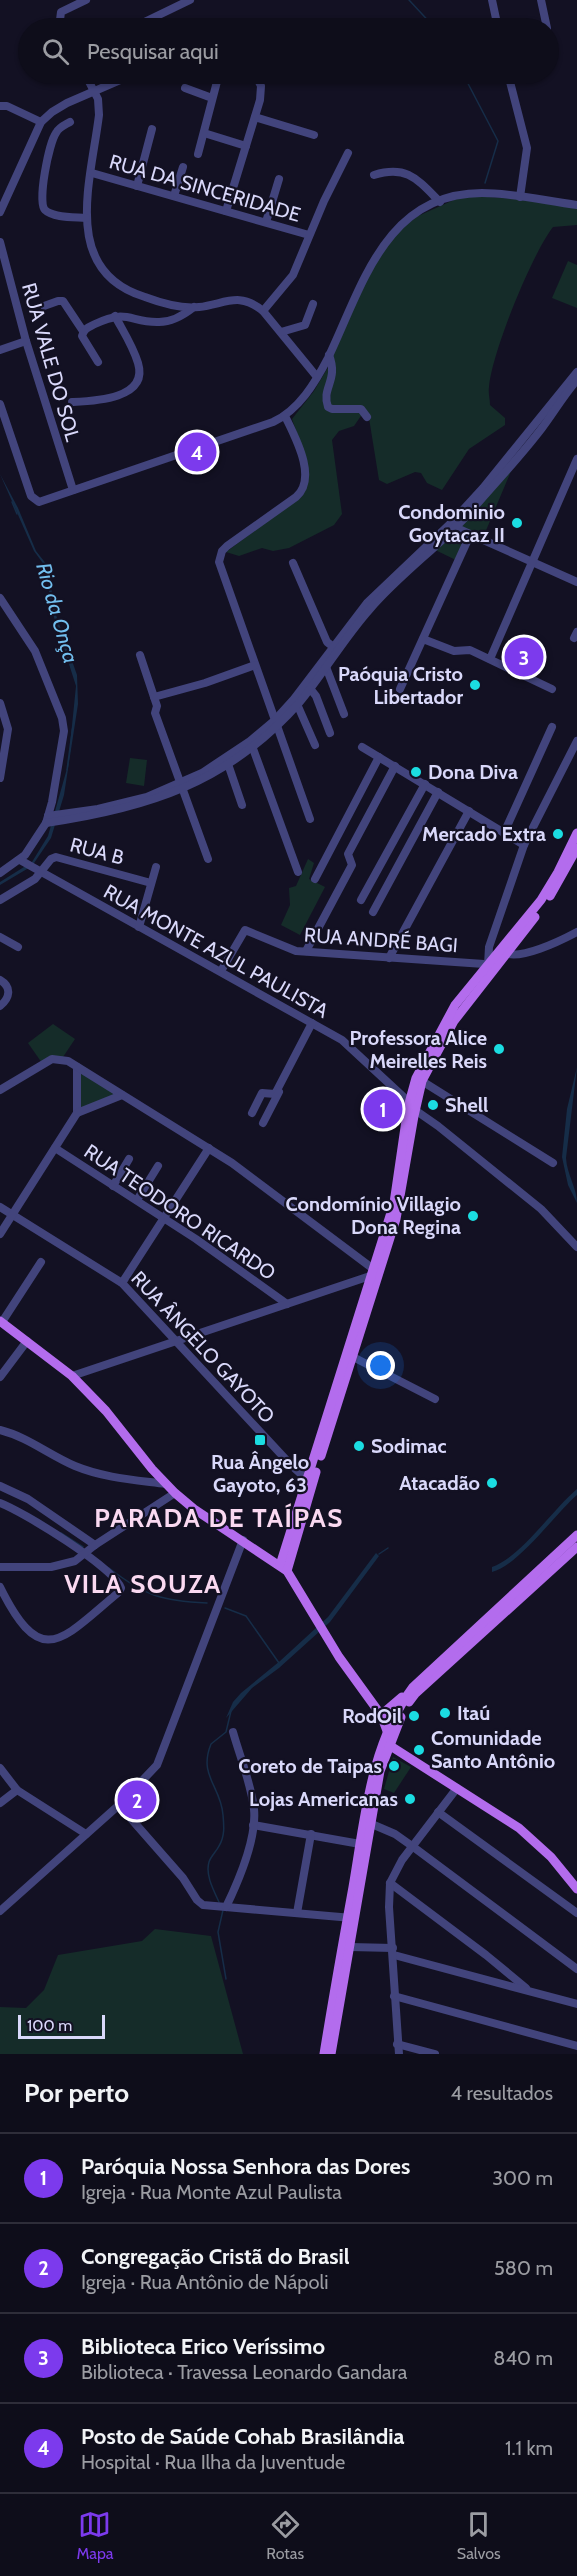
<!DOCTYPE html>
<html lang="pt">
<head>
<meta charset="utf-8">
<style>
	body { margin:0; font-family:Cabin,sans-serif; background:#171623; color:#f1f3f6 }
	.scale { position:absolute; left:18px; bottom:15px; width:87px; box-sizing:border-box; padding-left:6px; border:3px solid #d9d8fa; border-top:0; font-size:16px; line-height:21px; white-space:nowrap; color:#d9d8fa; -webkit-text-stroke:4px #131123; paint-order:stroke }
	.you { position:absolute; left:381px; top:1366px; width:21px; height:21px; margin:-15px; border:4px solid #fff; border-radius:50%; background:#1a73e8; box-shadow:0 0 0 9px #1a73e833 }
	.badge { display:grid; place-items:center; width:39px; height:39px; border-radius:50%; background:#7c3aed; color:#fff; font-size:20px; font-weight:700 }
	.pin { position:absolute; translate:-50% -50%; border:3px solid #fff; box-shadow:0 2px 6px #0006 }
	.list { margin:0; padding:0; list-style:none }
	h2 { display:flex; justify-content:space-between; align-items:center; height:78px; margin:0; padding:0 24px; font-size:26px }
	h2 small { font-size:20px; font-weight:400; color:#9b9ca2 }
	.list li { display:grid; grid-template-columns:39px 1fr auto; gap:18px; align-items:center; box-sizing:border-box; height:90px; padding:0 24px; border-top:2px solid #2e2d39 }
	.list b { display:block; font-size:22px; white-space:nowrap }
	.list p { margin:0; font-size:20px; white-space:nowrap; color:#9b9ca2 }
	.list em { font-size:20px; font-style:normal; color:#9b9ca2 }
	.icon { flex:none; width:33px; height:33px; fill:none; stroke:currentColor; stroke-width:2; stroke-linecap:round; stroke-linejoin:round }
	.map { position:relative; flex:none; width:577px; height:2054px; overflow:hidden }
	.search { position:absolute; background:#0e0d1a; box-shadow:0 2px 4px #0004; left:18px; right:18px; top:18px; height:66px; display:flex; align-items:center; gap:15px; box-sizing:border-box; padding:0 21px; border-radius:33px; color:#9b9ca2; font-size:22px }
	.sheet { height:438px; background:#0e0d1a }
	nav { display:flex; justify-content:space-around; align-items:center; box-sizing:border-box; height:84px; border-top:2px solid #2e2d39; background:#0e0d1a; font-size:16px; color:#9b9ca2 }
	nav a { display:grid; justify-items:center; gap:3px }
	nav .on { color:#7c3aed }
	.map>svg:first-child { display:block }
</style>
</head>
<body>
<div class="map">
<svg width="577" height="2054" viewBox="0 0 577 2054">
	<rect width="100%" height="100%" fill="#131123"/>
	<g fill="#152c29">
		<path d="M473,196L517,199L577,208V225L553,227C532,254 492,352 489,387C488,393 490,399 490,405L505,418V425L469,449L442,490L427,483L421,473L415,472L387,484L379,480L368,412L330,406L331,355L378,254L397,232L418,216L456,199Z"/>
		<path d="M568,261L577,265V308L552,298Z"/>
		<path d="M330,364L326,409L363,413L354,426L339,431L332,440L342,514L334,525L289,548L273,551L262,548L239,556L226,552L303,495C316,470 300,443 292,419L314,391Z"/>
		<path d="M514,464L482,540L470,536L458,561L431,548Z"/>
		<path d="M130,758L147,760L144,786L126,783Z"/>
		<path d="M308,859L314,863L309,879L325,887L300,935L281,925L290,905L289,888L296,886Z"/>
		<path d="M53,1024L75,1039L63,1057L42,1063L28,1043Z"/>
		<path d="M79,1069L118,1093L78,1111Z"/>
		<path d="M393,1757L411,1767L394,1793L384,1789Z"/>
		<path d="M155,1929L211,1936L243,2054H0V2007L26,2008L44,1990L58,1955L142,1941Z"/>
	</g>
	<g fill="#162d48">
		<path d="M0,474L18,508L36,551L47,565L56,615L77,675L78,704L64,795L51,838L32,866L0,885V882L32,862L48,836L68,765L76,686L52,611L45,566L34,551Z"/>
		<path d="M577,1067L566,1158C567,1175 577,1188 577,1203L568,1185L562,1157L567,1109Z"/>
		<path d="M577,1489V1495C555,1514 518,1566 492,1572V1567C521,1557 552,1510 577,1489Z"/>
		<path d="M376,1553L379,1556L330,1622L279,1668L252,1688L226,1718L233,1702L241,1693L280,1661L328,1617Z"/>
	</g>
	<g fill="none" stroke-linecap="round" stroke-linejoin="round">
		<g stroke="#162d48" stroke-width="1.5">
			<path d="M409,0L435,28"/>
			<path d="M463,74L498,141L485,183"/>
			<path d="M12,502L17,514"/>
			<path d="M51,594L52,608"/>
			<path d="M67,770L73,725"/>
			<path d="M61,1533L83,1547"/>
			<path d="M379,1554L388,1548"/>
			<path d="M109,1568C145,1596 162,1601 207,1603"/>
			<path d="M225,1608L246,1616L279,1663"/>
			<path d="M219,1902C214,1891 205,1875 209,1862C211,1856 216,1852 219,1846C225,1836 224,1826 223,1815C221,1786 198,1776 211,1744L226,1732L231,1711"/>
			<path d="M223,1910L218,1932L226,1979"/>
		</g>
		<g stroke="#42447c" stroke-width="8">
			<path d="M492,0L498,28"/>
			<path d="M541,0L547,28"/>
			<path d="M64,28L60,20L61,12L86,0"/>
			<path d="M132,28L190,0"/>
			<path d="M85,74L98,99L99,115C91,181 60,271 145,297C161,303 181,309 199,307C225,304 239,291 263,311L317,377"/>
			<path d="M508,74L527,148L520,197"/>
			<path d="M185,88L212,98"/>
			<path d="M0,106H7L41,122"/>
			<path d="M255,117L314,135"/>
			<path d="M70,122C65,125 59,127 56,133C49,143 37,202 45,210C53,218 75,217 86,218"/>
			<path d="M204,133L246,146"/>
			<path d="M198,154L219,74"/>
			<path d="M92,173L309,235"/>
			<path d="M374,175C407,165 417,179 440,202"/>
			<path d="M137,186L152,129"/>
			<path d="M174,196L183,167"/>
			<path d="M226,211L260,100L261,86L255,74"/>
			<path d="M0,212L41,122L52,112L67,103L134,74"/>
			<path d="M266,222L279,179"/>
			<path d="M0,242L26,341L73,490"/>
			<path d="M44,306L58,301H63L83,331"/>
			<path d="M263,311L293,275L324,201L348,153"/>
			<path d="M281,332L305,325L313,304"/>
			<path d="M0,350L26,341"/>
			<path d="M329,355C339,381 321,387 328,407L332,409H361L367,417"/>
			<path d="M98,362L82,336C84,328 89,327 95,324C128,308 130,323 159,322C172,322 184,315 194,307"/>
			<path d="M72,402C94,401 149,399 138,363C133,346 123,331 115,316"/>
			<path d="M0,404L31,496L39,502L273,422C299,410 315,383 328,358C362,287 385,193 482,193C514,193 546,201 577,205"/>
			<path d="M285,416C295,437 318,478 296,497L227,546L222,551L219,562L310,819"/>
			<path d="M452,526L577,582"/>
			<path d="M293,563L327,642L336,649"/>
			<path d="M0,598L35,651L62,718L64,731L52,802L46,823L25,855L0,873"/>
			<path d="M574,638L577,632"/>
			<path d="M423,639L454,651L470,650L552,689"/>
			<path d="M140,655L157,706L155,713L208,859"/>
			<path d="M490,659L577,459"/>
			<path d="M326,667L344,714"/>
			<path d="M308,686L316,696L330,733"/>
			<path d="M400,689L470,535"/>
			<path d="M154,697L205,683L255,665"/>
			<path d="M0,703L8,729L0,778"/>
			<path d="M297,704L315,745"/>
			<path d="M251,743L298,872"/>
			<path d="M362,747L524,845"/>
			<path d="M228,764L242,805"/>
			<path d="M48,816L98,809L147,797L202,773L250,741L275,720L294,699L367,603L450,524L483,488L577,372"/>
			<path d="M46,823C148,808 228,783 299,703C324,673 344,638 370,609C401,573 440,546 471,511C495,483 520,457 542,428C554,412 564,395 577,380"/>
			<path d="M504,833L552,727"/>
			<path d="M20,860L342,1040L409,1102L415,1110L438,1126L541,1209L577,1247"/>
			<path d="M315,879L379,757"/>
			<path d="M0,900L35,879L51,859L56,857L151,883"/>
			<path d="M361,900L425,784"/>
			<path d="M373,912L438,792"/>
			<path d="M139,927L156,867"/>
			<path d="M0,937L18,947"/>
			<path d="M306,951L352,865L348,854L395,766"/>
			<path d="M503,952C518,962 562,940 577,932"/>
			<path d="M389,958L469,811"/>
			<path d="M488,965L489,947L524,845L577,741"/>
			<path d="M221,971L245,930L296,951L484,964L490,967"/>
			<path d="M0,980C12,987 10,998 0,1006"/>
			<path d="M77,1067V1113"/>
			<path d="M417,1078L553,1163"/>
			<path d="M0,1090L52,1059L68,1061L232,1163L372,1268L378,1270"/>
			<path d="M252,1113L262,1093L275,1094L312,1023"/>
			<path d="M263,1123L279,1092"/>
			<path d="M55,1148L196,1239L287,1304"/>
			<path d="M113,1186L129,1159"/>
			<path d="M137,1200L158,1166"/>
			<path d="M0,1207L122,1283L291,1465L302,1475L314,1477"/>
			<path d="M0,1234L77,1113L122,1095"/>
			<path d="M122,1283L209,1148"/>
			<path d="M2,1322L41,1262"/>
			<path d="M353,1357L435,1399"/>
			<path d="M72,1376L370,1276L375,1277"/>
			<path d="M0,1377L27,1341"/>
			<path d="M0,1430C28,1437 49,1455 75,1466C104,1478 136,1480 166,1484"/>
			<path d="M0,1486L28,1499L95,1545"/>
			<path d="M0,1503C22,1511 115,1568 121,1588L119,1592C62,1639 42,1672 0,1587"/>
			<path d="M0,1567H51L75,1561L95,1545L175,1493"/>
			<path d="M0,1768L17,1790L86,1834"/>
			<path d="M0,1803L17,1790"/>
			<path d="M119,1805L183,1878L197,1900L203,1905L352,1918"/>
			<path d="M438,1812L577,1913"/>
			<path d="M367,1822L395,1834L412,1846L577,1969"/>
			<path d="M253,1825L360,1844"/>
			<path d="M390,1883L486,1955L526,1988"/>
			<path d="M226,1907C239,1880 257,1839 254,1809C251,1783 240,1757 233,1732"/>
			<path d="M0,1911L119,1805L157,1765L243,1540"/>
			<path d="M297,1913L311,1834"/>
			<path d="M350,1947L393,1948"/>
			<path d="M394,1955L577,2004"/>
			<path d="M394,1996L577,2046"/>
			<path d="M397,2044L435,2054"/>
			<path d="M399,2054L389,1907L390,1883L402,1860L457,1788"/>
		</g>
		<g stroke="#b36ced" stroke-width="9">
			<path d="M550,896L577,848"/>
			<path d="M0,1321L72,1376L106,1411L152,1469L175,1493L194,1509L287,1571L339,1657L381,1715L387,1731"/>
			<path d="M321,1456L396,1219L414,1116L422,1081L454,1021L535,917"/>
			<path d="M280,1565L394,1203L408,1107L416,1078L455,1005L541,900L558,872L577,833"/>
			<path d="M287,1571L316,1472"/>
			<path d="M409,1702L415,1694L577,1547"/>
			<path d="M381,1715L402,1697"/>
			<path d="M389,1745L519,1828L551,1857L577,1889"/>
			<path d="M324,2054C333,1998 343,1942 353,1887C365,1818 370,1745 413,1687L577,1535"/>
			<path d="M331,2054L380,1771L401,1717"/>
		</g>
	</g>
	<g fill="#1bdde2" stroke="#131123" stroke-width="2">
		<circle cx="517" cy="523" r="6"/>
		<circle cx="475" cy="685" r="6"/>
		<circle cx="416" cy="772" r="6"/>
		<circle cx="558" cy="834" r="6"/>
		<circle cx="499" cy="1049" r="6"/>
		<circle cx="433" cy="1105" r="6"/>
		<circle cx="473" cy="1216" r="6"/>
		<rect x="254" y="1434" width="12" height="12" rx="3"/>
		<circle cx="359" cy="1446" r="6"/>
		<circle cx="492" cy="1483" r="6"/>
		<circle cx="445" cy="1713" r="6"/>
		<circle cx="414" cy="1716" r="6"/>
		<circle cx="419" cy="1750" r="6"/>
		<circle cx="394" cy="1766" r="6"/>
		<circle cx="410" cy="1799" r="6"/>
	</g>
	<g text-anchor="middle" stroke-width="4.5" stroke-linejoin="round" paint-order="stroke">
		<g font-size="20" fill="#d9d8fa" stroke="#131123">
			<text transform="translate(205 188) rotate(16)" y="7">RUA DA SINCERIDADE</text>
			<text transform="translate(51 362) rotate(74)" y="7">RUA VALE DO SOL</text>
			<text transform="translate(97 851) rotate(15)" y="7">RUA B</text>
			<text transform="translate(381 940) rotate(4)" y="7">RUA ANDRÉ BAGI</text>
			<text transform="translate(216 951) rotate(29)" y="7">RUA MONTE AZUL PAULISTA</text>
			<text transform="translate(180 1212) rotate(34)" y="7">RUA TEODORO RICARDO</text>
			<text transform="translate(203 1347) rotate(47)" y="7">RUA ÂNGELO GAYOTO</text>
		</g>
		<g font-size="20" font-weight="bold" fill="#d9d8fa" stroke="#131123" text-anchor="end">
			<text x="505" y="519">Condominio<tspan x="505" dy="23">Goytacaz II</tspan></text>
			<text x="463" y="681">Paóquia Cristo<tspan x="463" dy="23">Libertador</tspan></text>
			<text x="428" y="779" text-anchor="start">Dona Diva</text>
			<text x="546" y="841">Mercado Extra</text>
			<text x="487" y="1045">Professora Alice<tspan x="487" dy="23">Meirelles Reis</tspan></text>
			<text x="445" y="1112" text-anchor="start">Shell</text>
			<text x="461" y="1211">Condomínio Villagio<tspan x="461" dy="23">Dona Regina</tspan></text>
			<text x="371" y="1453" text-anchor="start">Sodimac</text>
			<text x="260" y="1469" text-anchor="middle">Rua Ângelo<tspan x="260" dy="23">Gayoto, 63</tspan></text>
			<text x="480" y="1490">Atacadão</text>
			<text x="457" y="1720" text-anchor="start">Itaú</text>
			<text x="402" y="1723">RodOil</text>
			<text x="431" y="1745" text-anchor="start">Comunidade<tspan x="431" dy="23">Santo Antônio</tspan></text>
			<text x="382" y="1773">Coreto de Taipas</text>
			<text x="398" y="1806">Lojas Americanas</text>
		</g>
		<g font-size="21" font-style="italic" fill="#72beee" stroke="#131123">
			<text transform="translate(57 613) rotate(74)" y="7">Rio da Onça</text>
		</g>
		<g font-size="26" font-weight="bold" letter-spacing="1.5" fill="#fad9f1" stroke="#131123">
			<text x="219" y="1527">PARADA DE TAÍPAS</text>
			<text x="143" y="1593">VILA SOUZA</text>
		</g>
	</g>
</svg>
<div class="scale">100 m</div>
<div class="you"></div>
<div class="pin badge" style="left:383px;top:1109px">1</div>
<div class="pin badge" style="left:137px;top:1800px">2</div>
<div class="pin badge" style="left:524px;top:657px">3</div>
<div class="pin badge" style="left:197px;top:452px">4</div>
<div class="search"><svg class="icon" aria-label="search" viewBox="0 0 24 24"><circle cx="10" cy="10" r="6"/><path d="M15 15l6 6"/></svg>Pesquisar aqui</div>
</div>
<section class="sheet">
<h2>Por perto<small>4 resultados</small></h2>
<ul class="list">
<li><span class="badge">1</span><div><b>Paróquia Nossa Senhora das Dores</b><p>Igreja · Rua Monte Azul Paulista</p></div><em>300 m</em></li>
<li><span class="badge">2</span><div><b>Congregação Cristã do Brasil</b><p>Igreja · Rua Antônio de Nápoli</p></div><em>580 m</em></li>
<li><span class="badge">3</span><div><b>Biblioteca Erico Veríssimo</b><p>Biblioteca · Travessa Leonardo Gandara</p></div><em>840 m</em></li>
<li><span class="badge">4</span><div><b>Posto de Saúde Cohab Brasilândia</b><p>Hospital · Rua Ilha da Juventude</p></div><em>1.1 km</em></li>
</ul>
</section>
<nav>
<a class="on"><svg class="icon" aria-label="map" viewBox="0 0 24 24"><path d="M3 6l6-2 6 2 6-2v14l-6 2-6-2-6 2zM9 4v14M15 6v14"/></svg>Mapa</a>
<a><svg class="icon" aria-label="directions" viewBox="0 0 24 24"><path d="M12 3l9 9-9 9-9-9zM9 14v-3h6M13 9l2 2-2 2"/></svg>Rotas</a>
<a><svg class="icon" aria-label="saved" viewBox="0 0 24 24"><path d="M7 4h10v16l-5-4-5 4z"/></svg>Salvos</a>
</nav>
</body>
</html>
